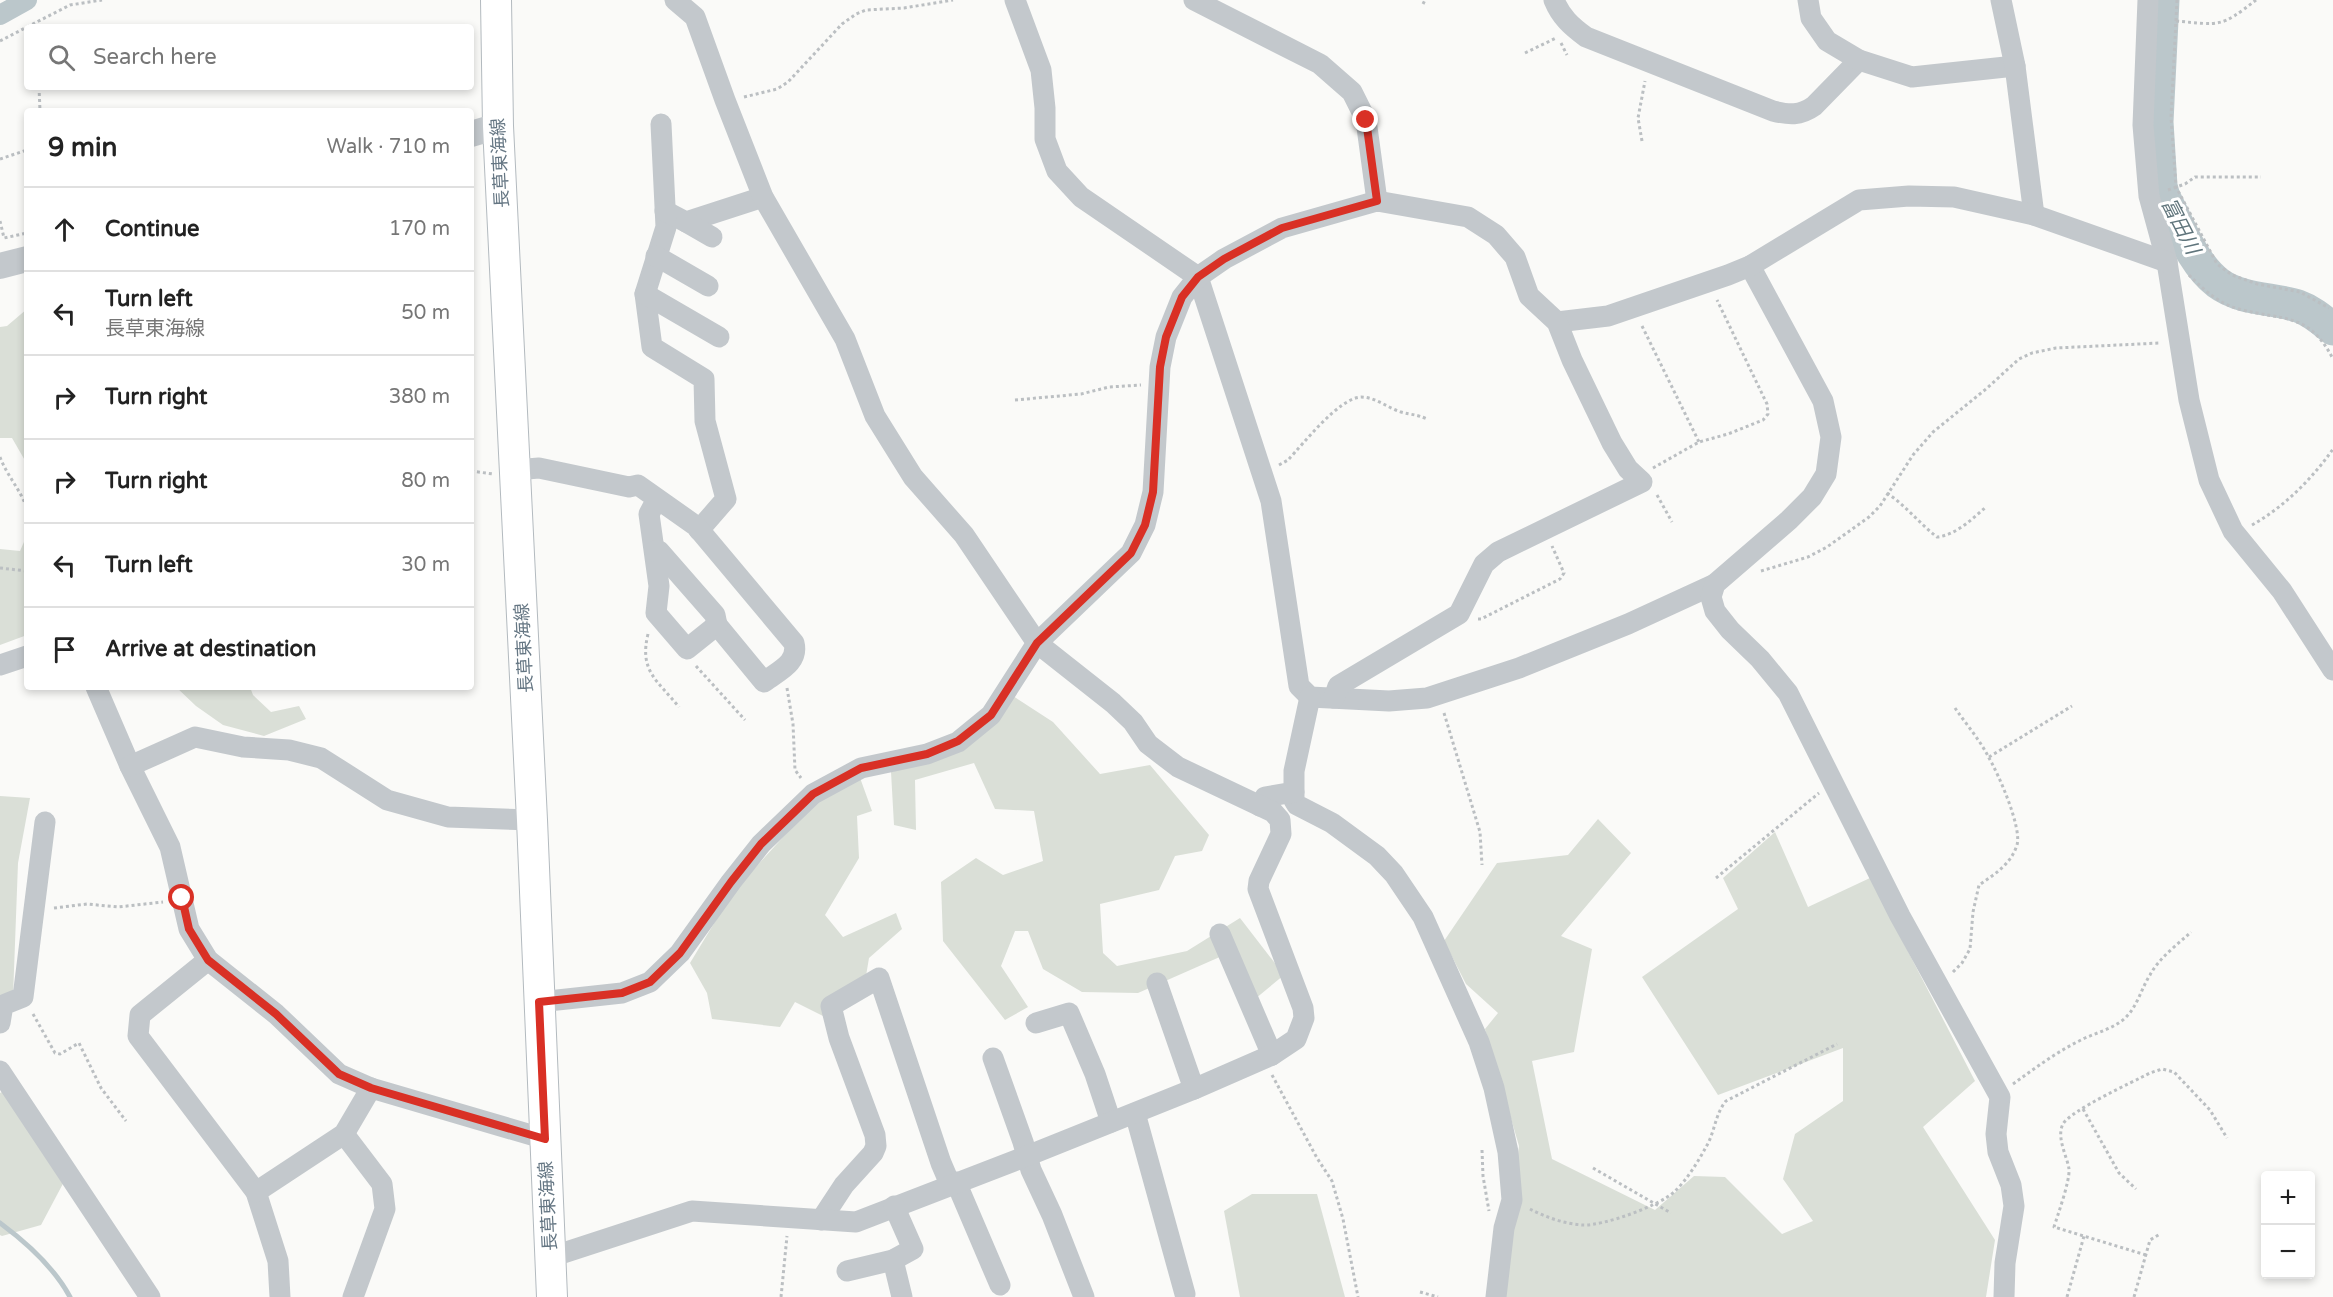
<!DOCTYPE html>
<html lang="en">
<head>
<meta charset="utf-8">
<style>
	body { margin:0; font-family:"Varela Round","Noto Sans JP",sans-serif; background:#f2f2f2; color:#222 }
	.controls { position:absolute; right:18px; bottom:18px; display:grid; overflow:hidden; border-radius:6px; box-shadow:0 3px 9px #0003 }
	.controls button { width:54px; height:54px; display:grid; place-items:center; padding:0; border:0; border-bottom:2px solid #e0e0e0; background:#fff; color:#222; font:30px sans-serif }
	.stop { position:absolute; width:18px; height:18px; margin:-14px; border:4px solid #d93025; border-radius:50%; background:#fff }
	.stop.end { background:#d93025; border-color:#fff; box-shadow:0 2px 6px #0008 }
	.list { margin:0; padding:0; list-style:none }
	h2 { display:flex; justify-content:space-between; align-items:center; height:78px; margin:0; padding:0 24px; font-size:26px }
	h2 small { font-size:20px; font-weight:400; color:#767676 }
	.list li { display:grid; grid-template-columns:39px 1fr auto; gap:18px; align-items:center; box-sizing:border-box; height:84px; padding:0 24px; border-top:2px solid #e0e0e0 }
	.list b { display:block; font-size:22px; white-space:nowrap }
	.list p { margin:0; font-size:20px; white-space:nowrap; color:#767676 }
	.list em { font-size:20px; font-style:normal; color:#767676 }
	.icon { flex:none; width:33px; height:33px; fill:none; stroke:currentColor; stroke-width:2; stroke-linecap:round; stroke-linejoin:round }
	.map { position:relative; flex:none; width:2333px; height:1297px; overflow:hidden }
	.search { position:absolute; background:#fff; box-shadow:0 3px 9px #0003; left:24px; top:24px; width:450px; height:66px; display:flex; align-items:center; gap:15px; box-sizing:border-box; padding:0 21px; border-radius:6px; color:#767676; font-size:22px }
	.panel { position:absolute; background:#fff; box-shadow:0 3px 9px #0003; left:24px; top:108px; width:450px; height:582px; border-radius:6px }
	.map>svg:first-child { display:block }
</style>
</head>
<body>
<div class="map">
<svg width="2333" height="1297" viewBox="0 0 2333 1297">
	<rect width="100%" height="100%" fill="#fafaf8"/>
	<g fill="#dadfd7">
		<path d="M27,309V464L12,438H0V327L7,326Z"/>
		<path d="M27,535V635L0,645V549L20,551Z"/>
		<path d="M176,687H250L253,695L271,712L299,706L306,719L264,736L223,725L196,706Z"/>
		<path d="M1010,694L1053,722L1100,774L1150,765L1209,835L1202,851L1175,856L1159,890L1100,904L1103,953L1117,966L1187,951L1240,918L1284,975L1244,1008L1222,956L1138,993L1082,992L1043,969L1028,931H1015L1001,966L1028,1007L1005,1020L943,941L941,882L976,858L1003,875L1043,861L1034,811L995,809L974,763L915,780L916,830L894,825L891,772L956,751Z"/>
		<path d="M859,775L872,811L857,816L859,858L825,915L843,937L896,913L902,929L869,958L866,976L823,1016L795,1002L780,1027L712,1019L707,993L690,963L733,892L815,802Z"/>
		<path d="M0,796L30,798L18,863L13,997L0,999Z"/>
		<path d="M1598,819L1631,853L1561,936L1592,949L1574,1052L1532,1061L1552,1159L1655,1210L1694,1176L1725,1177L1782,1234L1813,1221L1783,1179L1795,1134L1843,1101V1048L1718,1095L1642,977L1738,909L1723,878L1775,832L1808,907L1870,878L1975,1081L1923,1127L1995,1240L1986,1297H1502L1519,1146L1485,1029L1498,1013L1466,984L1444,941L1497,863L1568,855Z"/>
		<path d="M6,1090L66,1178L41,1225L2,1236L0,1235V1093Z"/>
		<path d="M1252,1194H1317L1345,1297H1240L1224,1211Z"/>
	</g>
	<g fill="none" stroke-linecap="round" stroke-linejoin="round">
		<path stroke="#bbc7cb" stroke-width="5" d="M0,1223C27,1243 54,1267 70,1297"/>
		<path stroke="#bbc7cb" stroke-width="20" d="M0,15L27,0"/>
		<path stroke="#bbc7cb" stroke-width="33" d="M2163,0L2157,122L2161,186L2164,197C2179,225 2192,263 2218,283C2241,300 2272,298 2298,306C2312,311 2322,320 2333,329"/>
		<defs>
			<path id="secondary" d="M496,0L498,126L532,820L552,1297"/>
		</defs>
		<use href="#secondary" stroke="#b3babf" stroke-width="32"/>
		<g stroke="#bbbfc2" stroke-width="3" stroke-dasharray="3 3" stroke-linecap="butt">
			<path d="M2177,0L2171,117L2176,187L2217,264L2232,275L2257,284L2300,292L2329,308"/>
			<path d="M1423,4L1425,0"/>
			<path d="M2176,21C2221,25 2220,28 2256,0"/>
			<path d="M27,27L70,5L102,0"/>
			<path d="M0,41L27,27"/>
			<path d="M1561,43L1567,55"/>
			<path d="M1525,53L1556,38"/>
			<path d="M39,87L40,111"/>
			<path d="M744,97L777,89L788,82L842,24L856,14L866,10L904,8L953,0"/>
			<path d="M1642,141L1638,118L1645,81"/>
			<path d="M0,159L27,150"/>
			<path d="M2168,190L2185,184L2195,177H2261"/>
			<path d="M0,221L4,238L27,233"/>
			<path d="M2189,275C2203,289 2219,304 2239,309C2284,321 2309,312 2333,359"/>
			<path d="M1642,326L1699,442"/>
			<path d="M1015,400L1081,394L1109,387L1141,385"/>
			<path d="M0,457C7,476 21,490 27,509"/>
			<path d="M1279,465L1288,460C1303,444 1339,398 1361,397C1375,397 1388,408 1401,412C1411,415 1416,414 1427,419"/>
			<path d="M1653,468L1699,442L1728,434L1763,420L1768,414L1767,404L1717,300"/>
			<path d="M471,471L493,474"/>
			<path d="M1887,493C1905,505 1919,523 1937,537C1956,535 1972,519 1986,507"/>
			<path d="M1657,495L1672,522"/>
			<path d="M2252,525C2284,507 2312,479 2333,449"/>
			<path d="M0,568L27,571"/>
			<path d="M1761,571L1808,557L1827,547L1869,517L1880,506L1913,455L1933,432L1986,389L2019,359L2032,353L2056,348L2160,343"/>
			<path d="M1478,619H1481L1560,579L1564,573L1552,546"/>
			<path d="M648,634C639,671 657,680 679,707"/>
			<path d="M696,666L745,720"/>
			<path d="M787,688L793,724L795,770L801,778"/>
			<path d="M1444,713L1480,832L1482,865"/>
			<path d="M1989,757L2072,706"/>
			<path d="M1716,878L1819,793"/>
			<path d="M54,908L87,904L118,907L163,902"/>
			<path d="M1953,972L1962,963L1970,949L1973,912L1979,885C1995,874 2011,864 2017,845C2022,828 1999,775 1989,758C1980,740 1966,724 1955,708"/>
			<path d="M33,1014L55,1053L60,1054L79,1043L101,1088L126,1121"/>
			<path d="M1272,1075L1317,1158L1332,1181L1343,1219L1358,1297"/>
			<path d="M2013,1084C2034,1069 2055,1053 2079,1041C2094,1033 2111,1030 2124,1019C2137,1008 2141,989 2150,975C2159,958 2177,945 2191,932"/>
			<path d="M2083,1109L2119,1173L2136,1189"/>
			<path d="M1482,1150L1483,1176L1489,1211"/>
			<path d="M1593,1168L1671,1213"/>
			<path d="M1530,1209C1545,1217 1565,1224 1583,1225C1603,1226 1659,1206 1674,1192C1686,1181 1698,1162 1706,1147C1715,1132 1715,1114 1726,1101L1837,1044"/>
			<path d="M2146,1255L2054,1227C2058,1214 2070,1181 2069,1169C2067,1156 2056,1137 2063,1124C2071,1110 2133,1082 2150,1073L2162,1069L2174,1072L2210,1110L2227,1138"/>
			<path d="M1420,1292L1438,1297"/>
			<path d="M781,1297L787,1236"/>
			<path d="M2067,1297L2084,1236"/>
			<path d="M2134,1297L2150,1240L2160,1234"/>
		</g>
		<g stroke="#c3c8cc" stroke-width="21">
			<path d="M1015,0L1041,70L1045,108V139L1057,171L1081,197L1198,277L1271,501L1299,686L1310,697L1389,701L1427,698L1519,668L1628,624L1715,584"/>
			<path d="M1194,0L1320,64L1352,92L1366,120L1377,201"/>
			<path d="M1554,0C1561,17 1571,26 1586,37L1773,111C1789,115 1800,116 1814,106L1859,60"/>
			<path d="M1808,0L1811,18L1827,41L1859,60L1912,77L2015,66"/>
			<path d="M2001,0L2015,66L2034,215"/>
			<path d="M2148,0L2143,125L2149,196L2167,262L2189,400L2209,480L2233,531L2282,591L2333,670"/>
			<path d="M661,124L666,227L645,294L652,347L704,379L705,421L726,499L699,530"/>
			<path d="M665,211L686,222L763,197"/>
			<path d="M686,222L712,237"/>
			<path d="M656,256L708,286"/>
			<path d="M1750,266L1823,401L1831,437L1826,474L1812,497L1789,520L1715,584L1711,597L1715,611L1730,630L1760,659L1788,693L1900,916L2000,1097L1996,1134L1998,1152L2011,1185L2014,1206L2005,1263L2004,1297"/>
			<path d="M645,294L719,337"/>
			<path d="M1557,322L1608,316L1728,275L1750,266L1859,200L1909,196L1954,197L2034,215L2167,262"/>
			<path d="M515,470L539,468L629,487L638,485L696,526L794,643C799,663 778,671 764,682L717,625L687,649L656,613L659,586L649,514L657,499"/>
			<path d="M655,551H659L715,615L717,625"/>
			<path d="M0,665L27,656"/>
			<path d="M96,687L130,766L170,847L189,929L208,960L276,1014L339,1074L371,1088L545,1139"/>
			<path d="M130,766L195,737L243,747L289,750L321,758L387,800L448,817L532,820"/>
			<path d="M1294,792V800L1297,805L1332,823L1377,856L1394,874L1423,917L1479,1042L1494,1088L1508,1152L1512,1200L1504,1228L1496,1297"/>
			<path d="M1260,806L1265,797L1294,792V771L1310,697"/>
			<path d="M1220,934L1272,1055"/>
			<path d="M208,960L140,1015L138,1036L256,1192L278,1261L280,1297"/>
			<path d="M1157,983L1194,1089"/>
			<path d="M539,1002L622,993L650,982L680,953L731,882L761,844L813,794L861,768L927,754L958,742L991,715L1037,643L1131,553L1145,525L1153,492L1160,367L1166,337L1182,297L1198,277L1224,259L1282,228L1377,201L1468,217L1496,235L1515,257L1529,296L1557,322L1572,360L1612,443L1628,469L1642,482L1498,552L1484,564L1459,614L1338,686L1334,698"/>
			<path d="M0,1023L3,1005L23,997L45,822"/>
			<path d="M1036,1023L1069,1013L1095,1074L1111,1122"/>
			<path d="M993,1058L1023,1142L1031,1170L1052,1215L1084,1297"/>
			<path d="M0,1071L150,1297"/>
			<path d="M1135,1113L1185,1294"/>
			<path d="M344,1134L382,1184L385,1209L353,1297"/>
			<path d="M956,1182L1000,1285"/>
			<path d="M256,1192L344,1134L371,1088"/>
			<path d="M821,1220L844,1185L873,1153L876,1146L875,1135L839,1038L831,1006L879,978L941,1163L950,1184"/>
			<path d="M551,1257L692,1211L856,1222L1027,1156L1194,1089L1272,1055L1296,1039L1304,1018L1303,1008L1258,889L1259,881L1281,834L1280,820L1273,812L1178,767L1148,744L1133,722L1113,703L1037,643L964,535L913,477L875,416L845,339L763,197L725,100L695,17L675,0"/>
			<path d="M893,1260L902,1297"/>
			<path d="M847,1271L893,1260L913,1249L894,1206"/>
		</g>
		<g stroke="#c3c8cc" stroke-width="26">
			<path d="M471,134L498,126"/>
			<path d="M0,266L27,259"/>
		</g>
		<use href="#secondary" stroke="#fff" stroke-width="30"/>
	</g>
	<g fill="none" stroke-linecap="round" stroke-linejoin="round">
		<path stroke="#d93025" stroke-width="8" d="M182,898L189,929L208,960L276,1014L339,1074L371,1088L545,1139L539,1002L622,993L650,982L680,953L731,882L761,844L813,794L861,768L927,754L958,741L991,715L1037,643L1131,553L1145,525L1153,492L1160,367L1166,337L1182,297L1198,277L1224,259L1282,228L1377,201L1366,120"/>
	</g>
	<g text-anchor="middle" stroke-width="6" stroke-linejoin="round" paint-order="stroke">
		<g font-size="18" fill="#657683" stroke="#fff">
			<text transform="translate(500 163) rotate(-93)" y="6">長草東海線</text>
			<text transform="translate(524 648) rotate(-93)" y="6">長草東海線</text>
			<text transform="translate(548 1206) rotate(-93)" y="6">長草東海線</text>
		</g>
		<g font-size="20" font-style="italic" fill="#60757c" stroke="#fff">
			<text transform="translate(2181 226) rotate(63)" y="7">富田川</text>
		</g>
	</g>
</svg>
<div class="controls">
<button>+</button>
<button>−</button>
</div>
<div class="stop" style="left:182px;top:898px"></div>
<div class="stop end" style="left:1366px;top:120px"></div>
<div class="search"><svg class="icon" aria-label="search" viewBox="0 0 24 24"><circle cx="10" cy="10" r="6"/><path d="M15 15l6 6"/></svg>Search here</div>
<section class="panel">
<h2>9 min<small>Walk · 710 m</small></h2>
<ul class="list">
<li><svg class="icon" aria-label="ahead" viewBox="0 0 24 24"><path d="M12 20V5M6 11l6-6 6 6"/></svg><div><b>Continue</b></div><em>170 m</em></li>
<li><svg class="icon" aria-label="left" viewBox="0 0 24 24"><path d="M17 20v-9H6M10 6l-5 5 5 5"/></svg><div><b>Turn left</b><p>長草東海線</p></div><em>50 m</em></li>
<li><svg class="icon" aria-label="right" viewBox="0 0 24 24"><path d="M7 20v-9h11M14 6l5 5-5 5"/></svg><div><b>Turn right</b></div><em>380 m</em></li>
<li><svg class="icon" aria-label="right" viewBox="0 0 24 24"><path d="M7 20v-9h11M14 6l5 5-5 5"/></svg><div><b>Turn right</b></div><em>80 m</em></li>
<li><svg class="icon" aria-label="left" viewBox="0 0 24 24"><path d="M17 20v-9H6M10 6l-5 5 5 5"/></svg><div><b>Turn left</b></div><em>30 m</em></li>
<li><svg class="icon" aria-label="arrive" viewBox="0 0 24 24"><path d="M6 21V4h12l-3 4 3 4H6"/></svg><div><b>Arrive at destination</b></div></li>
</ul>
</section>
</div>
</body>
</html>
